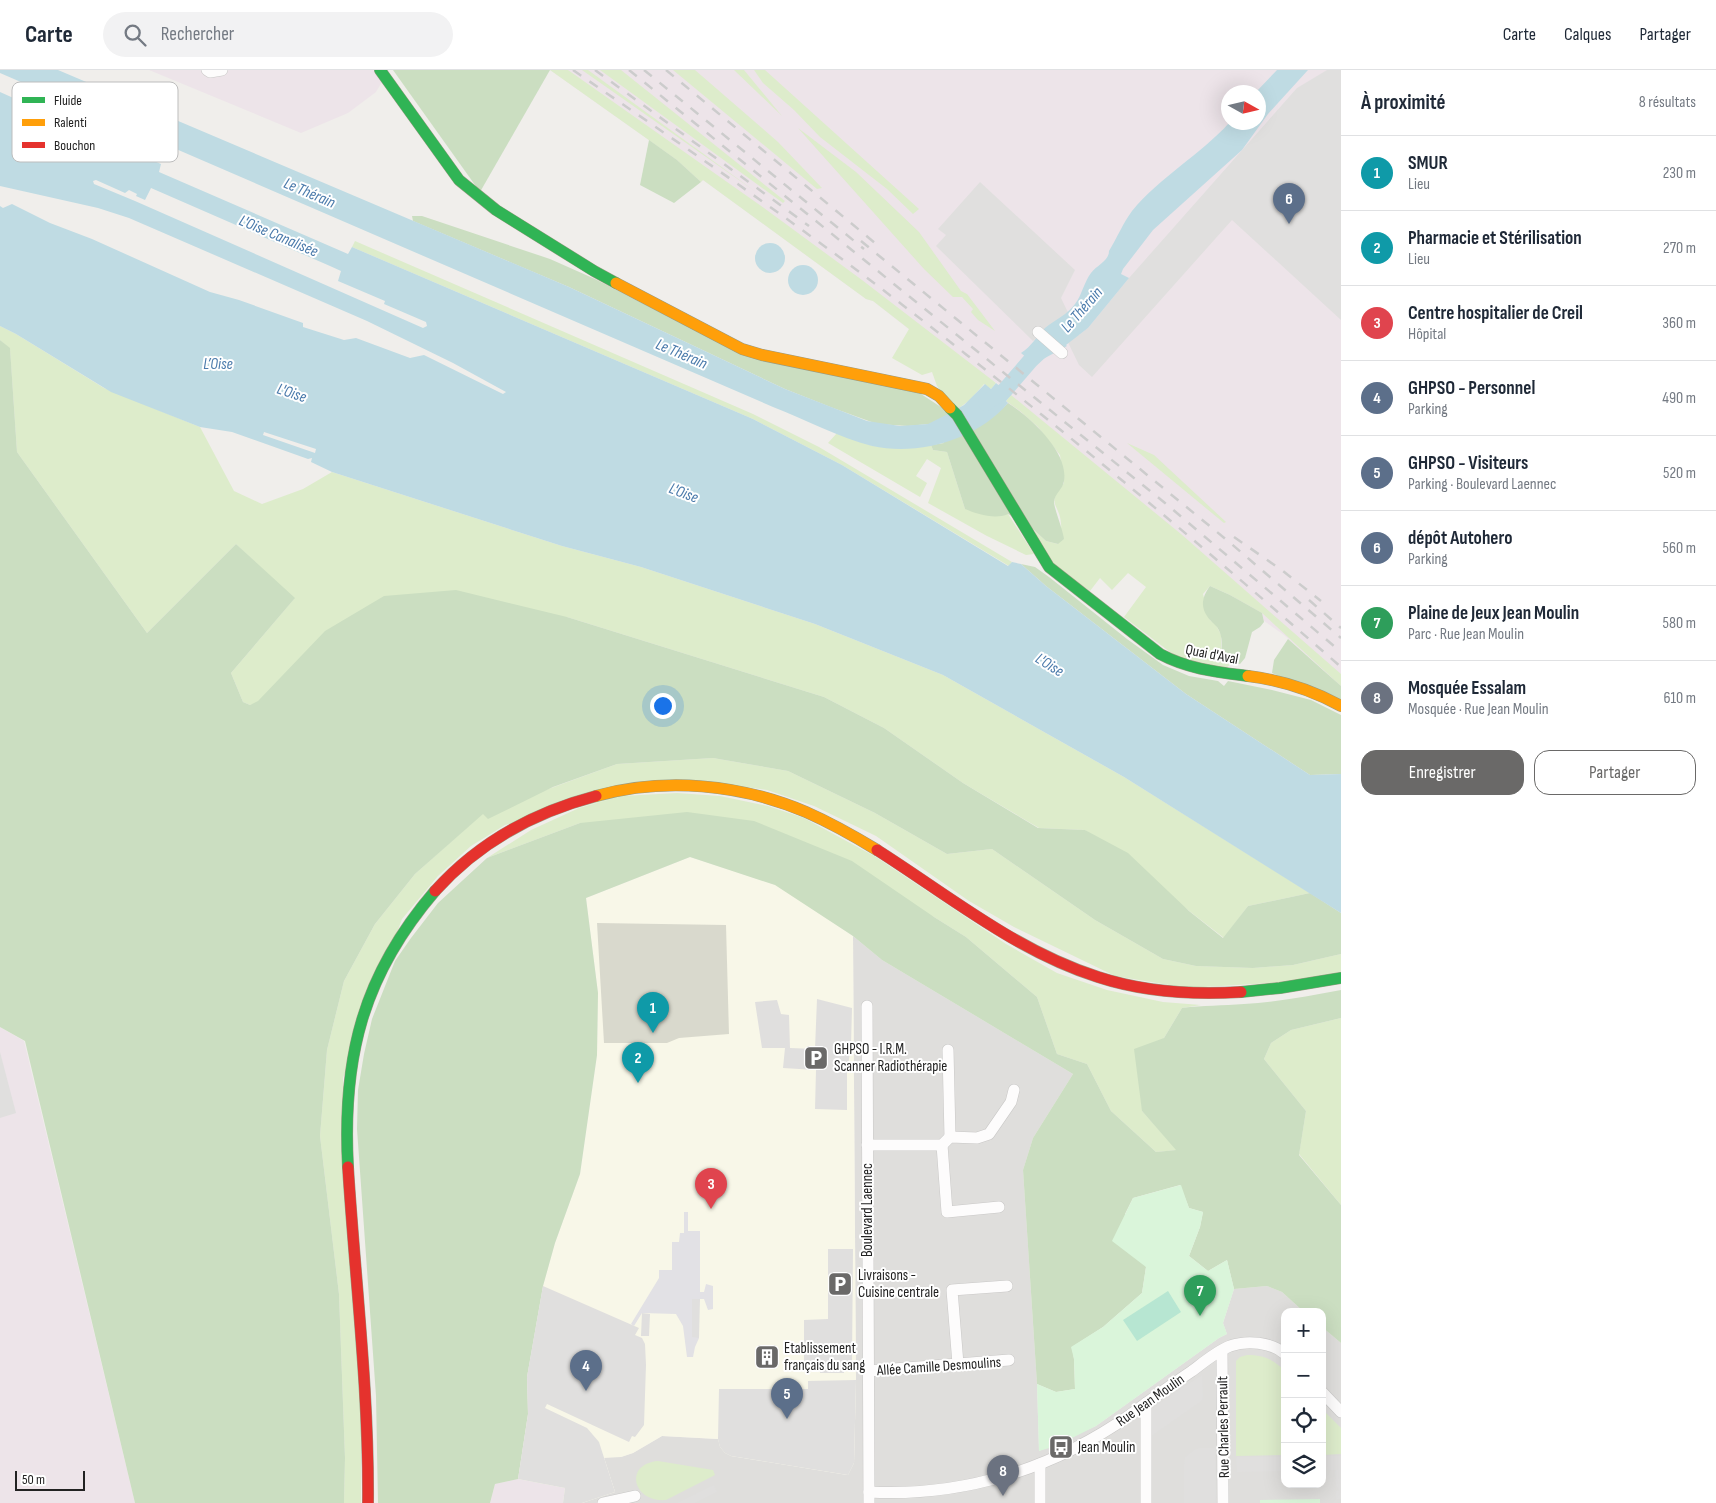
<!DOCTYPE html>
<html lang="fr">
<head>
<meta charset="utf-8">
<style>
	body { margin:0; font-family:"Sofia Sans Condensed",sans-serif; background:#f2f2f3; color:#1f2937 }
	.controls { position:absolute; right:15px; bottom:15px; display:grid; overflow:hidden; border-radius:10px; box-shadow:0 5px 20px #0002 }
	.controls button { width:45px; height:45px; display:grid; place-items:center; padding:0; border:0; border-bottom:1px solid #e0e1e3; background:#fff; color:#1f2937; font:25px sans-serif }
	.compass { position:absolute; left:1221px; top:15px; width:45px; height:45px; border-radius:50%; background:#fff; box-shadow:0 5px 20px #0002; rotate:98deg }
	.scale { position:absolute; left:15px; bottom:12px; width:70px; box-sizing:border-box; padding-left:5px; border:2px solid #222; border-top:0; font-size:14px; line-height:18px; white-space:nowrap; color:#222; -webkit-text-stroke:4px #fff; paint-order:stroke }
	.you { position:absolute; left:662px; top:635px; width:18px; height:18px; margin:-12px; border:4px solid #fff; border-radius:50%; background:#1a73e8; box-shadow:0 0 0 8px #1a73e833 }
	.badge { display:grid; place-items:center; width:32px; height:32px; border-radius:50%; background:#6a6968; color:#fff; font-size:16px; font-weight:700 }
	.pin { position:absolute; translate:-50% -41px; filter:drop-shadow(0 1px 2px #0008) }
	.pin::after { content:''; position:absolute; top:26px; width:18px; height:15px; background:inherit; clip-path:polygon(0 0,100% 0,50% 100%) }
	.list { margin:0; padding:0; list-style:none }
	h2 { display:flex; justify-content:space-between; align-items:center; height:65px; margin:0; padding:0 20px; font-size:21px }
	h2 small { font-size:16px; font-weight:400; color:#747a83 }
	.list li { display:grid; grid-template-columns:32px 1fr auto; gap:15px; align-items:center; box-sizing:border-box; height:75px; padding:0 20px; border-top:1px solid #e0e1e3 }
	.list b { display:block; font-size:19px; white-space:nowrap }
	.list p { margin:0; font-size:16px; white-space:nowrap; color:#747a83 }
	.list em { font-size:16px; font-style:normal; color:#747a83 }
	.actions { display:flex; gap:10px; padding:15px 20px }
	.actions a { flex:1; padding:11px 0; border:1px solid #6a6968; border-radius:15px; text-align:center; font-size:18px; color:#6a6968 }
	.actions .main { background:#6a6968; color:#fff }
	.icon { flex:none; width:28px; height:28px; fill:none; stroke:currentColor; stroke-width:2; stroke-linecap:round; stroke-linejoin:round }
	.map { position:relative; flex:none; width:1341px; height:1433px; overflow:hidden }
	header { display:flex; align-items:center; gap:30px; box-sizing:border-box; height:70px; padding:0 25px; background:#fff; border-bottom:1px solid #e0e1e3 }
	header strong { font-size:24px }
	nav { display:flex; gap:28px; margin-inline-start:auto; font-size:18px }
	.search { width:350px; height:45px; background:#f2f2f3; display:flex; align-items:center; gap:12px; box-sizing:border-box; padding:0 18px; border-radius:28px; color:#747a83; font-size:19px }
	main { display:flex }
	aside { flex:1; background:#fff }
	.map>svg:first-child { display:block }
</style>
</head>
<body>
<header>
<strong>Carte</strong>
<div class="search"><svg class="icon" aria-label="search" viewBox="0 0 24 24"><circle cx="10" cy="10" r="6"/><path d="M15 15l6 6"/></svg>Rechercher</div>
<nav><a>Carte</a><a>Calques</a><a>Partager</a></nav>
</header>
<main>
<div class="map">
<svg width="1341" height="1433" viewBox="0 0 1341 1433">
	<rect width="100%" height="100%" fill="#f0eeeb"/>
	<path fill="#dfdedc" d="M853,866L882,890L1073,1004L1033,1068L1023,1100L1037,1314L1039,1381L1096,1356L1219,1268L1227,1264L1223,1253L1234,1219L1267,1216L1282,1222L1304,1242H1285V1414H1322V1257L1341,1273V1433H582L615,1422L604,1387H621L633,1383L662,1366L718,1369L731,1386L847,1405L854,1393L856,1310Z"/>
	<g fill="#ede4e9" fill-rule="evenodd">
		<path d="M149,0H389L376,22L348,43L301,63Z"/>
		<path d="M550,0H1341V616L1284,565L1257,546L1003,338L1010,324L997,313L915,264L873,231L866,229L703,110L701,112L677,90ZM1228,22H1258V52H1228Z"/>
		<path d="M0,957L24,971L135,1433H0Z"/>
		<path d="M518,1409L565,1418L563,1433H490L495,1414Z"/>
	</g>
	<path fill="#f8f7e8" d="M690,787L776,815L853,866L856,1310L854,1393L848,1405L731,1386L725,1383L720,1377L718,1369L662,1366L633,1383L621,1387L604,1388L615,1422L582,1433H563L565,1418L518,1409L528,1344L543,1216L555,1173L580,1104L597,985L598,923L586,828Z"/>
	<path fill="#d9d9cd" d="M597,853L726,855L729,964L679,968L667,973H604Z"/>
	<g fill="#ddeccb">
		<path d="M550,0H568L764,138L862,210L996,313L991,319L984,314L970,330L955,341L937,316L932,302L922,305L892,288L909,259L873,231L866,229L703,110L701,112L677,90Z"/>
		<path d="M582,0H588L756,122Z"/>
		<path d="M600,0H621L785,131L783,133Z"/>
		<path d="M673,0H695L778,72L822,118L817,119Z"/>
		<path d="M734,0H744L782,46Z"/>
		<path d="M754,0H765L919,139L913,144L887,119L820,67L794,40L763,13Z"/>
		<path d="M798,58L856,102L919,162L961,221L967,224L995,261L978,250L971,242L973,239L962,227H953L924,199Z"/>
		<path d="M355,171L753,344L819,377L1012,492L1009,496L842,395L753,349L352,177Z"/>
		<path d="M0,256L16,264L104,318L200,357L234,421L262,434L303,419L332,402L562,476L641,497L815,554L943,605L1124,707L1310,823L1248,836L1224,868L1085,760L1039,758L963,713L884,658L824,627L567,547L250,635L243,632L231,603L294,529L236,474L147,563L17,382L10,279L0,270Z"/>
		<path d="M1011,325L1181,464L1341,604V616L1262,543L1230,525L1210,516L1203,524L1210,550L1216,555L1221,565V590L1231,594L1226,598L1179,589L1124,547L1146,517L1128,503L1112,520L1100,508L1090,521L1049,493L1034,460L1046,471L1058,474C1059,468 1062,460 1061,454C1060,433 1045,436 1064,413L1060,385L1038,357L1020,341L1006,331Z"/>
		<path d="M837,363L873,376L910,378L931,375L933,380L947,382L965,439L1008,444L1034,484L1026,485L987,466L928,433L941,398L927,389L916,406L927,413L920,427L828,373Z"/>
		<path d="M1127,373L1154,385L1226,452L1224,453Z"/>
		<path d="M713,688L788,701L875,743L947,784L992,779L1095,850L1163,889L1196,896L1253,898L1293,895L1341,884V902L1291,912L1187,918L1115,906L1014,857L969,831L876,766L814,736L767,720L691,710L505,755L471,776L438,806L402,849L343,1008L361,1330V1433H344L345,1388L339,1224L320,1066L327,980L344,911L375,854L415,804L483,743L617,694Z"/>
		<path d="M677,723L720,726L768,736L804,748L876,787L1006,874L1057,903L1107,920L1163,932L1201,935L1182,938L1164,968L1142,1041L1177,1080L1156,1082L1111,1041L1087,994L1057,984L1037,927L966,867L934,847L580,753L487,788L531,760L579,738L622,726Z"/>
		<path d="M1341,948V1135L1299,1084L1306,1041L1264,989L1271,973L1291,960Z"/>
		<path d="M1247,1285C1263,1285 1273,1289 1285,1301V1385L1236,1386V1291L1240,1287Z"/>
		<path d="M1322,1339L1341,1358V1384L1322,1385Z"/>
		<path d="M658,1391L713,1400L715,1405L666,1430C633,1433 623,1394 658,1391Z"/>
	</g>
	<g fill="#cbdec1">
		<path d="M393,0H550L480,122Z"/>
		<path d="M649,70L677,90L701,112L674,133L640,115Z"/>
		<path d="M412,146H422L550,189L595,209L722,274L918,322L950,343L1003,338L1008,333C1030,347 1069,382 1064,411C1063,419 1055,423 1054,432C1054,438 1063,460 1064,469L1058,474L1046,471L1034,460L1008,444C995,450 977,444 965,439L947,382L933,380L931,375L944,373L928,354L908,356L877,354L833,338L785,319L569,217L413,151Z"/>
		<path d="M0,270L10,278L17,382L147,563L236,474L295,528L231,603L243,632L250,635L258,631L325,561L384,526L456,520L567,547L824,627L884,658L963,713L1038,758L1085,760L1128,783L1189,841L1223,868L1248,836L1310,823L1341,843V884L1293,895L1253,898L1196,896L1163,889L1095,850L992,779L947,784L875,743L788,701L713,688L617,694L553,717L488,749L483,744L415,804L375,854L344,911L327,980L320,1066L339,1224L345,1388L344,1433H135L25,971L0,957Z"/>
		<path d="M1021,494L1035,497L1049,507L1127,569L1163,595L1189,606L1218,611L1224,616L1228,611L1272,620L1311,630L1341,645V704L1310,705L1186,624L1046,516Z"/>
		<path d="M1210,516L1230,525L1262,543L1264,552L1260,557L1252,562L1245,588L1240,594H1231L1221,590C1221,582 1223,570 1220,563C1218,557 1215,555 1211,551C1200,539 1201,528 1210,516Z"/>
		<path d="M1288,569L1341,616V633L1272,603L1274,590Z"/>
		<path d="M687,742L754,751L852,791L934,847L966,867L1037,927L1057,984L1087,994L1111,1041L1156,1082L1176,1080L1142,1041L1134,979L1164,968L1182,938C1203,935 1223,936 1244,934C1277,932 1309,926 1341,920V948L1291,960L1271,973L1264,989L1306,1041L1299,1085L1341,1135V1273L1322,1257V1242H1304L1282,1222L1267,1216L1234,1219L1227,1190L1208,1201L1189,1186L1200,1157L1203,1142L1189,1138L1180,1115L1133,1128L1125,1144L1146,1197L1142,1223L1103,1257L1072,1277L1074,1289L1075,1319L1056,1322L1037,1314L1023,1100L1033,1068L1073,1004L882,890L853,866L775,815L690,787L586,828L598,923L597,985L580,1104L555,1173L543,1216L527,1307L528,1344L518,1409L495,1414L490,1433H378L376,1326L357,1059L358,1020L364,984L372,949L395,891L411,868L438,833L487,788L580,753Z"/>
	</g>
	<g fill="#daf5da">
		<path d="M1181,1115L1189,1138L1203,1142L1200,1157L1189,1186L1208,1201L1227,1190L1234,1219L1223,1253L1227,1264L1219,1268L1096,1356L1056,1376L1039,1381L1037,1314L1056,1322L1075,1319L1074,1289L1071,1277L1103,1257L1142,1223L1146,1197L1112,1171L1133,1128Z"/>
		<path d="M1320,1429V1433H1260V1430Z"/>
	</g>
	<path fill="#b7e6d2" d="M1168,1221L1181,1242L1137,1271L1123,1250Z"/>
	<g fill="#e0dfde">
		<path d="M1327,0H1341V250L1232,150L1092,307L1079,295L1057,250L1033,271L936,176L946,165L938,159L980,112L1075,200L1061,228L1079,265L1088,258L1129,208L1297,18Z"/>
		<path d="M817,929L852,938L851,976L847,1002V1040L815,1039L816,1000L783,998L785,978H762L755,932L777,930L781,944L789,945L790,978L815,979Z"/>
		<path d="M0,982L16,1043L0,1048Z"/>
		<path d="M828,1179H853L852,1292H844V1303H820V1296H804V1250L828,1249Z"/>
		<path d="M543,1216L639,1258L635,1265L642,1268L645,1274L646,1295L644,1355L635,1367L632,1366L629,1372L547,1334L545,1338L587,1358L599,1372L615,1422L582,1433H563L565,1418L518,1409L528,1344L527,1307Z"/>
		<path d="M692,1229H700L699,1268H692Z"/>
		<path d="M642,1243L650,1244L649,1266H641Z"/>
		<path d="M1202,1305L1203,1330L1150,1367L1149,1340Z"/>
		<path d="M856,1310L854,1393L848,1405L731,1386L725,1383L720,1377L718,1369L719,1319H808V1311Z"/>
		<path d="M1200,1378H1215L1216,1433H1184V1394L1185,1387L1194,1380Z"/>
		<path d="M1322,1386H1341V1433V1429H1336V1421H1339V1419L1336,1416L1335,1400H1322Z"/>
		<path d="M1236,1387H1285V1401L1237,1402Z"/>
		<path d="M714,1415L717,1422L695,1433H677Z"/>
	</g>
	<path fill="#e2e1e5" d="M684,1142H688V1161H700V1222H704L706,1214L713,1216V1239L708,1240L704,1229H692V1267L699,1268L695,1277L693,1287H687L683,1256L676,1244L642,1243L634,1256L631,1254L659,1208V1200H672V1172H679L680,1163H684Z"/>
	<g fill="#bfdbe3" fill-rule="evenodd">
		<path d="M0,0H58L569,217L785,319L867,351L900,356L928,354L950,343L964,335L985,314L991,319L996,313L1011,325L1006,331L1008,333C977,370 919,386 872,376C840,368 804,349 773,337L0,3Z"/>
		<path d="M1277,0H1308L1268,44L1242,80L1153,160L1123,199L1121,204L1129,208L1088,258L1066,275L1067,276L1034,294L1021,283C1031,277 1037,266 1045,258C1055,250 1068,244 1075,234C1082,225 1084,212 1091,203C1097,195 1109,191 1109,181C1117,168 1123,153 1132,141C1160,107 1200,85 1229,53L1258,52V22H1256Z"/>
		<path d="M0,22L161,94L159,102L348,184L352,177L753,349L842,395L1008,496L1012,492L1021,494L1046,516L1186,624L1310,705L1341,704V843L1124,707L943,605L815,554L641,497L562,476L332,402L311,392L312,388L308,389L232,362L200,357L111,322L16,264L0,256V136L3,138L12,134L50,153L92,169L210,222L239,230L303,253V257L344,270L356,268L410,288L424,285L503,324L506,322L453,293L367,251L129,148L98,138L0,116ZM96,110L125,123L129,120L137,124L136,126L145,130L151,118L330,196L341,201L338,211L385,231L384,234L426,252L427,256L423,258L135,131L94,114L93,111ZM264,362L316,379L315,383L263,365Z"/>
		<circle cx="770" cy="188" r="15"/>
		<circle cx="803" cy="210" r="15"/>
	</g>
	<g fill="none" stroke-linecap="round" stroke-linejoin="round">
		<path stroke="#bfdbe3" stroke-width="16" d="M986,333L1005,320L1030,291L1046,276"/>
		<defs>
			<g id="street">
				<path d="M207,0L210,2L222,0"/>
				<path d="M1038,262L1062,283"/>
				<path d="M867,936L869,1433"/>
				<path d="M948,980L950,1067"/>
				<path d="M867,1075H942L950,1067L977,1068L989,1064L1011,1032L1014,1020"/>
				<path d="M942,1075L947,1142L999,1137"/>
				<path d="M1222,1281L1223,1433"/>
				<path d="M958,1294L952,1220L1007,1216"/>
				<path d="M868,1301L1009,1290"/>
				<path d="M1322,1322L1341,1342"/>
				<path d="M1146,1333V1433"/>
				<path d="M1040,1394V1433"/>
				<path d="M869,1422C963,1427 1053,1399 1130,1345C1150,1330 1171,1315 1192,1301C1204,1292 1217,1281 1230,1276C1247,1270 1271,1272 1285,1284"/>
				<path d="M603,1433L635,1426"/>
			</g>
			<g id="fast">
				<path d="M380,0L459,110L496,140L594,201L616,213"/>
				<path d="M950,338L957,345L1049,497L1160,584C1188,599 1217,602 1248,606"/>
				<path d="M1241,922L1280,918L1341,908"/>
				<path d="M348,1097C342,987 363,905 435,821"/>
			</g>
			<g id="slow">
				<path d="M616,213L742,279L762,285L927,319L939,326L950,338"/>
				<path d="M1248,606C1281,610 1312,620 1341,636"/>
				<path d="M596,726C665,707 740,714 806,742C831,753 854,766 877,780"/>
			</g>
			<g id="jam">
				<path d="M877,780C948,825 1016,881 1098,907C1144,922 1193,925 1241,922"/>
				<path d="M435,821C478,773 535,742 596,726"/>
				<path d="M348,1097C355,1209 369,1320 368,1433"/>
			</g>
		</defs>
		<use href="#street" stroke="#c9c8c7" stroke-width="12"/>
		<use href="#fast" stroke="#999a82" stroke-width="12"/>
		<use href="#slow" stroke="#999a82" stroke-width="12"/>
		<use href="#jam" stroke="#999a82" stroke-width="12"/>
		<use href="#street" stroke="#fdfcfc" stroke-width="11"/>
		<use href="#fast" stroke="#30b455" stroke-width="11"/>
		<use href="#slow" stroke="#ff9f0a" stroke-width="11"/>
		<use href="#jam" stroke="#e5322d" stroke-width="11"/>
		<g stroke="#ccc" stroke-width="2.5" stroke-dasharray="10 10" stroke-linecap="butt">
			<path d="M573,0C683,76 794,151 900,233C1051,349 1197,471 1341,597"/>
			<path d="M595,0L809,156"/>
			<path d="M629,0L1165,433L1341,582"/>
			<path d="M644,0L864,179"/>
			<path d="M666,0L875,173"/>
			<path d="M861,171L1228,471L1341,568"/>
			<path d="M1234,467L1283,501L1321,531"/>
			<path d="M1309,530L1341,558"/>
		</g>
	</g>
	<defs>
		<symbol id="parking-square" viewBox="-11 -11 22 22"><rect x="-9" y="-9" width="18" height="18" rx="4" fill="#6a6968" stroke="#fff"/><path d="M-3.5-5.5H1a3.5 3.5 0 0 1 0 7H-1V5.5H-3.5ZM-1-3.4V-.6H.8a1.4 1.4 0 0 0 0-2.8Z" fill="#fff"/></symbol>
		<symbol id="building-square" viewBox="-11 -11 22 22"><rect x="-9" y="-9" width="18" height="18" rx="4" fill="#6a6968" stroke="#fff"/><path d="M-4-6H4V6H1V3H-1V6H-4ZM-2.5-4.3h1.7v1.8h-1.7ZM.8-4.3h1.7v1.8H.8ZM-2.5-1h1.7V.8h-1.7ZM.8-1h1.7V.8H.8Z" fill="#fff"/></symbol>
		<symbol id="bus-square" viewBox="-11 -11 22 22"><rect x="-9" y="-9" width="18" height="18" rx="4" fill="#6a6968" stroke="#fff"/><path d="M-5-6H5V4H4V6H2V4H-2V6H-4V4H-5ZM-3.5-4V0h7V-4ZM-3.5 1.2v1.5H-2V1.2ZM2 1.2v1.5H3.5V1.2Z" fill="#fff"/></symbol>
	</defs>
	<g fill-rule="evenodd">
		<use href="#parking-square" x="802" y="974" width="28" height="28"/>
		<use href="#parking-square" x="826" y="1200" width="28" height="28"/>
		<use href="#building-square" x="753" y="1273" width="28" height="28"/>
		<use href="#bus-square" x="1047" y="1363" width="28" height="28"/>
	</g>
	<g text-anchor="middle" stroke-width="4" stroke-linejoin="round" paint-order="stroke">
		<g font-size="15" fill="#222" stroke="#fff">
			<text transform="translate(1212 584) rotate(11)" y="5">Quai d'Aval</text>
			<text transform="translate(867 1140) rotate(-90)" y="5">Boulevard Laennec</text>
			<text transform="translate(939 1296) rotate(-4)" y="5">Allée Camille Desmoulins</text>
			<text transform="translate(1150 1330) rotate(-35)" y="5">Rue Jean Moulin</text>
			<text transform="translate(1223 1357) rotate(-91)" y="5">Rue Charles Perrault</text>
		</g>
		<g font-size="15" fill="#222" stroke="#fff" text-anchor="start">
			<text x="834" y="984">GHPSO - I.R.M.<tspan x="834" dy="17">Scanner Radiothérapie</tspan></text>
			<text x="858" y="1210">Livraisons -<tspan x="858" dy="17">Cuisine centrale</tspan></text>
			<text x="784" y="1283">Etablissement<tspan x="784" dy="17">français du sang</tspan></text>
			<text x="1078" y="1382">Jean Moulin</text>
		</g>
		<g font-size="16" font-style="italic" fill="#4a7aab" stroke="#fff">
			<text transform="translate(310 122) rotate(23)" y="6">Le Thérain</text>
			<text transform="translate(279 165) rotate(23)" y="6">L'Oise Canalisée</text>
			<text transform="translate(1081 239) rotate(-49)" y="6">Le Thérain</text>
			<text transform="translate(682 283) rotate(23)" y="6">Le Thérain</text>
			<text x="218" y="299">L’Oise</text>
			<text transform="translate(292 322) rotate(18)" y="6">L'Oise</text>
			<text transform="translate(684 422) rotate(21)" y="6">L'Oise</text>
			<text transform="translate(1050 594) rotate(32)" y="6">L'Oise</text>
		</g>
	</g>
	<rect x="12" y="12" width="166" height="80" rx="8" fill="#fff" stroke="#bdbdbd" stroke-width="1"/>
	<rect x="22" y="27" width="23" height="6" fill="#30b455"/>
	<rect x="22" y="49" width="23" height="7" fill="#ff9f0a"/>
	<rect x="22" y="72" width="23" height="6" fill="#e5322d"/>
	<g font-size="14" fill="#222">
		<text x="54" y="35">Fluide</text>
		<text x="54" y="57">Ralenti</text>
		<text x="54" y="80">Bouchon</text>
	</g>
</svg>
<div class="controls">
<button>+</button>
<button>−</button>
<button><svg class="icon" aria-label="locate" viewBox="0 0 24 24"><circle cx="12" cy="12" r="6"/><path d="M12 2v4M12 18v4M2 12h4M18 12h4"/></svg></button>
<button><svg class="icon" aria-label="layers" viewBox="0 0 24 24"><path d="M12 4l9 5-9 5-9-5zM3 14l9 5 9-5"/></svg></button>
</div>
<svg class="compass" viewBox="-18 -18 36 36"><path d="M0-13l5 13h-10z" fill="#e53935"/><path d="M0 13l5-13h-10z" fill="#747a83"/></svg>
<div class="scale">50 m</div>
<div class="you"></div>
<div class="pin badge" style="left:653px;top:963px;background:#0f9aa8">1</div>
<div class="pin badge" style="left:638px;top:1013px;background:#0f9aa8">2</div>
<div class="pin badge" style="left:711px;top:1139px;background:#e0444e">3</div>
<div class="pin badge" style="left:586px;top:1321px;background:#5c6f8a">4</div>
<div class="pin badge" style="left:787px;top:1349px;background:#5c6f8a">5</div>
<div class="pin badge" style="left:1289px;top:154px;background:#5c6f8a">6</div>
<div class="pin badge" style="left:1200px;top:1246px;background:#2e9e5b">7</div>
<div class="pin badge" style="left:1003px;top:1426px;background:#6b7280">8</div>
</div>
<aside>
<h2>À proximité<small>8 résultats</small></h2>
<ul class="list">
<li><span class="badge" style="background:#0f9aa8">1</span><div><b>SMUR</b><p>Lieu</p></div><em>230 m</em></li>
<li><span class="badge" style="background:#0f9aa8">2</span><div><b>Pharmacie et Stérilisation</b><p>Lieu</p></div><em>270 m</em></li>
<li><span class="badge" style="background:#e0444e">3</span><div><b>Centre hospitalier de Creil</b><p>Hôpital</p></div><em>360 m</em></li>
<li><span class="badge" style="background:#5c6f8a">4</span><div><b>GHPSO - Personnel</b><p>Parking</p></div><em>490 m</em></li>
<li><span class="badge" style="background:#5c6f8a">5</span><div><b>GHPSO - Visiteurs</b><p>Parking · Boulevard Laennec</p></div><em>520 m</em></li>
<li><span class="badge" style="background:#5c6f8a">6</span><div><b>dépôt Autohero</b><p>Parking</p></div><em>560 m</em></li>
<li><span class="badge" style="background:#2e9e5b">7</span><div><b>Plaine de Jeux Jean Moulin</b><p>Parc · Rue Jean Moulin</p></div><em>580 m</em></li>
<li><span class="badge" style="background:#6b7280">8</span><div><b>Mosquée Essalam</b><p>Mosquée · Rue Jean Moulin</p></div><em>610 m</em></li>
</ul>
<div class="actions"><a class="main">Enregistrer</a><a>Partager</a></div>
</aside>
</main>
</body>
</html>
